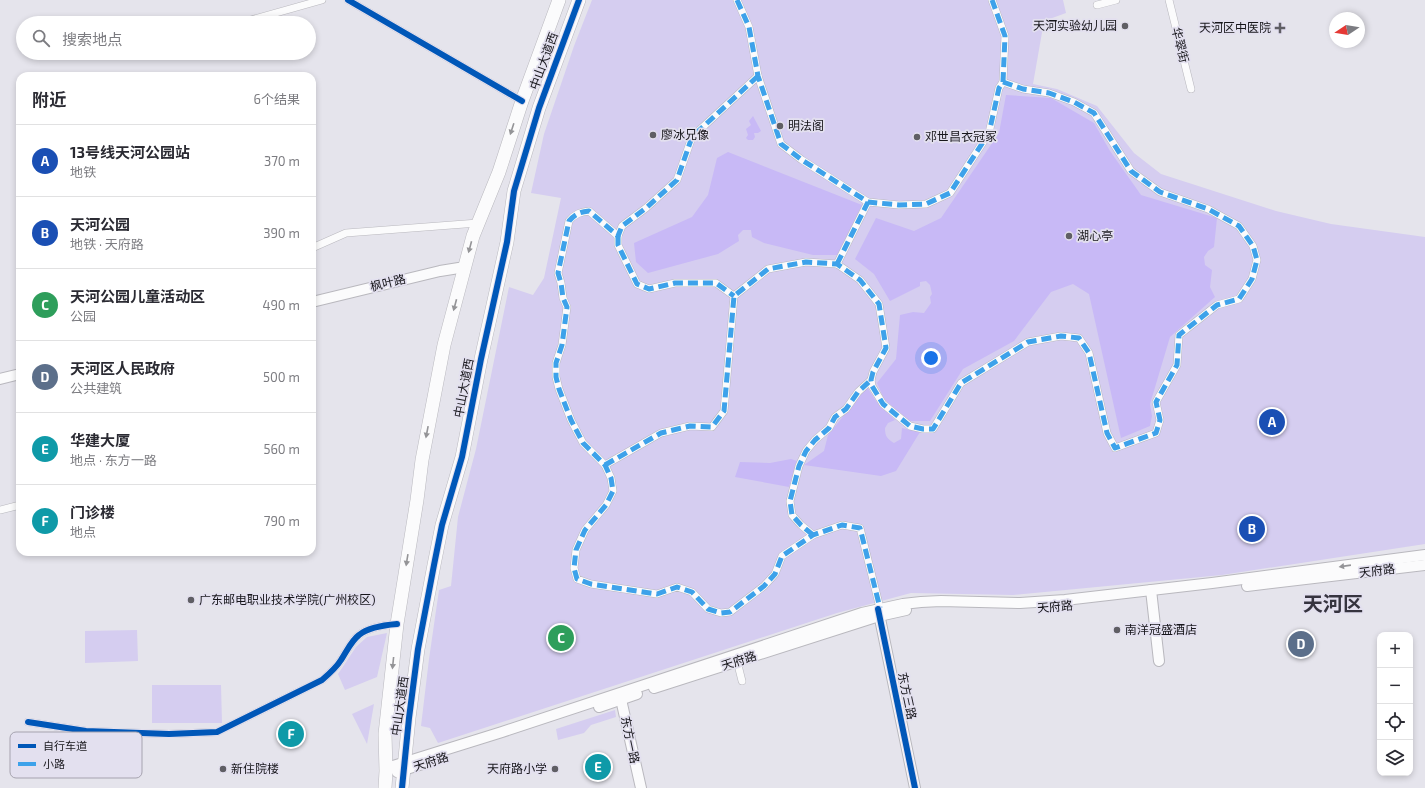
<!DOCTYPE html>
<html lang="zh">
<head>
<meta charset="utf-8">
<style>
	body { margin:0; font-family:"Exo 2","Noto Sans SC",sans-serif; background:#f2f2f3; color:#2b2b33 }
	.controls { position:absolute; right:12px; bottom:12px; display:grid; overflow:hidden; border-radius:8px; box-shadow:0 2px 6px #0003 }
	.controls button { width:36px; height:36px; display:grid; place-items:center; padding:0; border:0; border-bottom:1px solid #e1e1e2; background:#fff; color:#2b2b33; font:20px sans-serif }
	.compass { position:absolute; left:1329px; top:12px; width:36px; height:36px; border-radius:50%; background:#fff; box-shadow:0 2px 6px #0003; rotate:258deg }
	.you { position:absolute; left:931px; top:358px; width:14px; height:14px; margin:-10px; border:3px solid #fff; border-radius:50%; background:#1a73e8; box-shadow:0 0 0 6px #1a73e833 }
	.badge { display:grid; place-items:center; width:26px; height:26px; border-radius:50%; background:#5f5e64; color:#fff; font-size:13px; font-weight:700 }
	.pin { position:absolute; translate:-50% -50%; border:2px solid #fff; box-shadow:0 1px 4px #0006 }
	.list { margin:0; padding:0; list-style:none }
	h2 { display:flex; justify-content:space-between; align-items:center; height:52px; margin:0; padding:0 16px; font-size:17px }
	h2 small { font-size:13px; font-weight:400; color:#7c7c81 }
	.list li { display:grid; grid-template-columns:26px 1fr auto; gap:12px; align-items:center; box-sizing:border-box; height:72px; padding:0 16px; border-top:1px solid #e1e1e2 }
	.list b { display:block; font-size:15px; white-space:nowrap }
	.list p { margin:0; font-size:13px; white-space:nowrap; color:#7c7c81 }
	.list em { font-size:13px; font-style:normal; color:#7c7c81 }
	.icon { flex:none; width:22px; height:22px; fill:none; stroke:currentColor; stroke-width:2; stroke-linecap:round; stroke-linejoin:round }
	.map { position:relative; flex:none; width:1425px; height:788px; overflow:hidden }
	.search { position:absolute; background:#fff; box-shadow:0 2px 6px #0003; left:16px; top:16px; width:300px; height:44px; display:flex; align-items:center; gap:10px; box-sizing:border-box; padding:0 14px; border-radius:22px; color:#7c7c81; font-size:15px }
	.panel { position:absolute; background:#fff; box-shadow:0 2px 6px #0003; left:16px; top:72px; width:300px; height:484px; border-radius:12px }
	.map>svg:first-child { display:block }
</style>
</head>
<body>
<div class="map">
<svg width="1425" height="788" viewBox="0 0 1425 788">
	<rect width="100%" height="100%" fill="#e5e4ec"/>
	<g fill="#d5cdf0">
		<path d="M592,0H1063L1066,13L1044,21L1033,84L1057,89L1097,106L1134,153L1161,174L1276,211L1331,224L1425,237V544L1222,575L1013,595L911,593L837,613L438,743L430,728L421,726L429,659L439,590L451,586L458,517L476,449L509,287L533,295L544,278L561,198L531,193L544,134L574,46Z"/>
		<path d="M137,630L138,661L85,663V631Z"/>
		<path d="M387,633L377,677L345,690L338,674L356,647L367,637Z"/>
		<path d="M152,685H221L222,723H152Z"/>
		<path d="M374,704L367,744L352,714Z"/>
		<path d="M615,710L616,717L591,725L584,733L558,740L556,729Z"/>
	</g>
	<g fill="#c8b9f6">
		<path d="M1006,95L1051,98L1094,123L1110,151L1141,195L1217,218L1214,247L1208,251L1204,257L1205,265L1212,270L1210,287L1215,297L1170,337L1150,404L1152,416L1150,426L1121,438L1089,294L1073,284L1051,292L1014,341L963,369L930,421H908L884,399L877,383L896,359L900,315L913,312L924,313L931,303L930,297L932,294L930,285L926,281L920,282V286L890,301L874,274L855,259L876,218L914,231L941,218L999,133Z"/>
		<path d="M753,116L761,131L758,133H754L755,137L753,140H748L746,138L748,135L746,129L751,125L749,121Z"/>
		<path d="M728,152L862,205L838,255H813L764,243L752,237L751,230H743L738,235L739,241L718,254L648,273L636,262L634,243L692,217L708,195L717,158Z"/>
		<path d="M867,387L876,401L895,420L888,423L885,428C885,436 887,439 894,443L901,439L902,428L920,432L896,471L881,476L804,465L824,451L828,435Z"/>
		<path d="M791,459L797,461L789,487L735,477L740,462L770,463Z"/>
	</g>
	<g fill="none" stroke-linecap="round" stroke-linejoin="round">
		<defs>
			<g id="street">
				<path d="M348,0L522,101"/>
				<path d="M737,0L749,27L758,76L781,144L802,160L868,202L899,205L926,204L950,193L989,133L999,88L1003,82L1005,36L992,0"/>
				<path d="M1169,0L1191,89"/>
				<path d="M1097,5L1116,0"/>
				<path d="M240,23L322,0"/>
				<path d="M758,76L692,137L677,180L646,208L622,226L618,236L589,211C580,212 575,214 569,221L558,273L561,283L563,298L567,307L562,345L556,363V377L559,389L571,420L583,443L605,465L611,478L613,491L606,505L585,530L576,550L574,568L577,579L591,584L657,594L677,587L692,592L708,609L721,613L730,612L764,586L775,574L782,556L813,535L842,525L860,528L880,608"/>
				<path d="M618,236V245L637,284L649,289L675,283H716L734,296"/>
				<path d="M312,248L346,233L478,223"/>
				<path d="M837,264L868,202"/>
				<path d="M605,465L661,433L690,426L712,427L724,411L734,296L768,269L806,262L837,264L860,280L879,304L886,348L873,372L871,380L872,386L883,404L910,426L923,429H933L961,383L1028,342L1061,336L1079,338L1089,353L1107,433L1115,448L1156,433L1160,420L1156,402L1177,365L1179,335L1217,305L1239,299L1252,279L1257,260L1253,246L1239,226L1208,209L1160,192L1131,171L1094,113L1074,102L1049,93L1023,89L1003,82"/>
				<path d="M0,510L20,505"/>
				<path d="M813,535L801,525L792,515L790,501L799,466L806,451L815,440L829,428L835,417L846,409L858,392L871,380"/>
				<path d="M737,661L742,681"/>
				<path d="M28,722L86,731L169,734L217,732L322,680C329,674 336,668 341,660C347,651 351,641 359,635C369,627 384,625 397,624"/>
			</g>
			<g id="secondary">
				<path d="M312,302L440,271L465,267"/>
				<path d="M0,379L20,374"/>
				<path d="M1247,586L1425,565"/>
				<path d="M1151,590L1159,661"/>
				<path d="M878,609L915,788"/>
				<path d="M654,688L879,616L906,610"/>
				<path d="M620,695L641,788"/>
				<path d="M599,707L637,694"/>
				<path d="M386,771L393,766L502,732L862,613L903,604L921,602L941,601L1020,603L1065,600L1212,583L1425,555"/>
				<path d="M397,772L432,761"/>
			</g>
			<g id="highway">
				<path d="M385,788L386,771L385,734L397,624L417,500L422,460L444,345L473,236L499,172L522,101L559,0"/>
				<path d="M402,788L409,718L418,649L434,565L442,525L462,457L481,359L507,242L514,191L539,108L579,0"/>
			</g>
		</defs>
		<use href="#street" stroke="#b9b8be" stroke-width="8"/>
		<use href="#secondary" stroke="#b9b8be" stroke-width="12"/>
		<use href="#highway" stroke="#b9b8be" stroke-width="14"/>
		<use href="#street" stroke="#fbfbfc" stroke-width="7"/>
		<use href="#secondary" stroke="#fbfbfc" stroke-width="10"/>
		<use href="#highway" stroke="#fbfbfc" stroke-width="13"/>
		<g stroke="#3da2ea" stroke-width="5" stroke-dasharray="10 5" stroke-linecap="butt">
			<path d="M737,0L749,27L758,76L781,144L802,160L868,202L899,205L926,204L950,193L989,133L999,88L1003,82L1005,36L992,0"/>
			<path d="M758,76L692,137L677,180L646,208L622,226L618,236L589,211C580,212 575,214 569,221L558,273L561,283L563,298L567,307L562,345L556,363V377L559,389L571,420L583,443L605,465L611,478L613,491L606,505L585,530L576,550L574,568L577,579L591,584L657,594L677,587L692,592L708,609L721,613L730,612L764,586L775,574L782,556L813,535L842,525L860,528L880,608"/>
			<path d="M618,236V245L637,284L649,289L675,283H716L734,296"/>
			<path d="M837,264L868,202"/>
			<path d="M605,465L661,433L690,426L712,427L724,411L734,296L768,269L806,262L837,264L860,280L879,304L886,348L873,372L871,380L872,386L883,404L910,426L923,429H933L961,383L1028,342L1061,336L1079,338L1089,353L1107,433L1115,448L1156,433L1160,420L1156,402L1177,365L1179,335L1217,305L1239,299L1252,279L1257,260L1253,246L1239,226L1208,209L1160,192L1131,171L1094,113L1074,102L1049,93L1023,89L1003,82"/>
			<path d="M813,535L801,525L792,515L790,501L799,466L806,451L815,440L829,428L835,417L846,409L858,392L871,380"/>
		</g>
		<defs>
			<g id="cycleway">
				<path d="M348,0L522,101"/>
				<path d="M878,609L915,788"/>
				<path d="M28,722L86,731L169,734L217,732L322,680C329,674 336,668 341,660C347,651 351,641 359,635C369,627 384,625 397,624"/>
				<path d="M402,788L409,718L418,649L434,565L442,525L462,457L481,359L507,242L514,191L539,108L579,0"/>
			</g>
		</defs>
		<use href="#cycleway" stroke="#e3e0ef" stroke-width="8"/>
		<use href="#cycleway" stroke="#0057b8" stroke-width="6"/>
	</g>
	<defs><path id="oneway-solid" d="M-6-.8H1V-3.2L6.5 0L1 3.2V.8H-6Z"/></defs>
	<g fill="#949497">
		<use href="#oneway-solid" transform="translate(512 129) rotate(108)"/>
		<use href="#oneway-solid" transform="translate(470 247) rotate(105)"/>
		<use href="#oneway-solid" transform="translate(455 305) rotate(105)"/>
		<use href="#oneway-solid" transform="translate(427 432) rotate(101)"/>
		<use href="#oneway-solid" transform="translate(407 560) rotate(99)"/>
		<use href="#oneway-solid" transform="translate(1345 566) rotate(172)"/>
		<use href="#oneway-solid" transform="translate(393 663) rotate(96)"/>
	</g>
	<g fill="#5f5e64" stroke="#e3e0ef" stroke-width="1.5">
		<circle cx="1125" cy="26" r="4"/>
		<path d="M1278 22h4v4h4v4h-4v4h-4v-4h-4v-4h4z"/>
		<circle cx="780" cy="126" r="4"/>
		<circle cx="653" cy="135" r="4"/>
		<circle cx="917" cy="137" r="4"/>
		<circle cx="1069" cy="236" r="4"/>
		<circle cx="191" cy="600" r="4"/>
		<circle cx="1117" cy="630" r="4"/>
		<circle cx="223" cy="769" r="4"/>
		<circle cx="555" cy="769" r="4"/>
	</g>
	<g text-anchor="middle" stroke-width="3.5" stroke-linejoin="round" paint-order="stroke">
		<g font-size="12" fill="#17161b" stroke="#e3e0ef" text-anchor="start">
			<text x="1117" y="30" text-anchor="end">天河实验幼儿园</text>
			<text x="1271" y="32" text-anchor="end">天河区中医院</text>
			<text x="788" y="130">明法阁</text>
			<text x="661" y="139">廖冰兄像</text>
			<text x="925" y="141">邓世昌衣冠冢</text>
			<text x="1077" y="240">湖心亭</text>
			<text x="199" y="604">广东邮电职业技术学院(广州校区)</text>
			<text x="1125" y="634">南洋冠盛酒店</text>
			<text x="231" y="773">新住院楼</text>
			<text x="547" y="773" text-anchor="end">天府路小学</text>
		</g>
		<g font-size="12" fill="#17161b" stroke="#e3e0ef">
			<text transform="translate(1180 45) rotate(76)" y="4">华翠街</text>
			<text transform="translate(544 61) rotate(-70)" y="4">中山大道西</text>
			<text transform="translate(388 283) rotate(-14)" y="4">枫叶路</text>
			<text transform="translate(464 388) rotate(-79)" y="4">中山大道西</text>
			<text transform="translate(1377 571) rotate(-7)" y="4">天府路</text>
			<text transform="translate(1055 607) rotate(-5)" y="4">天府路</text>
			<text transform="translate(739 661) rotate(-18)" y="4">天府路</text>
			<text transform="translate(907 696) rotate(78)" y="4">东方三路</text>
			<text transform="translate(400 706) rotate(-82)" y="4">中山大道西</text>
			<text transform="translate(630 740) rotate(78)" y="4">东方一路</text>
			<text transform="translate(431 762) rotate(-18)" y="4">天府路</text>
		</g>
		<g font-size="20" font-weight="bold" fill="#36343f" stroke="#e3e0ef">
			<text x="1333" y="611">天河区</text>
		</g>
	</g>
	<rect x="10" y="732" width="132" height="46" rx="6" fill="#e3e0ef" stroke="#a6a3af" stroke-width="1"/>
	<rect x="18" y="744" width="18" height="4" fill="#0057b8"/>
	<rect x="18" y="762" width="18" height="4" fill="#3da2ea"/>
	<g font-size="11" fill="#17161b">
		<text x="43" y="750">自行车道</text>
		<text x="43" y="768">小路</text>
	</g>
</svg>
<div class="controls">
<button>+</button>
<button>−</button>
<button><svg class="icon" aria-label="locate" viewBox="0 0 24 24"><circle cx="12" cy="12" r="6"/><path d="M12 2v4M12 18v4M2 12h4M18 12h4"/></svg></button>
<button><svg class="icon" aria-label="layers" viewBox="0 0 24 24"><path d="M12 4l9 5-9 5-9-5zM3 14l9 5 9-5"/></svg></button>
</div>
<svg class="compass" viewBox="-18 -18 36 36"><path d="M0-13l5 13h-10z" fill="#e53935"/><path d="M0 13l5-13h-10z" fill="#7c7c81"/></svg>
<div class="you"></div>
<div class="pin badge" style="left:1272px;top:422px;background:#1a4fb4">A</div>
<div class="pin badge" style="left:1252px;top:529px;background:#1a4fb4">B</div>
<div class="pin badge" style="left:561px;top:638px;background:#2e9e5b">C</div>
<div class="pin badge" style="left:1301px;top:644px;background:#5c6f8a">D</div>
<div class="pin badge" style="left:598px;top:767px;background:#0f9aa8">E</div>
<div class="pin badge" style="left:291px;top:734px;background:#0f9aa8">F</div>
<div class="search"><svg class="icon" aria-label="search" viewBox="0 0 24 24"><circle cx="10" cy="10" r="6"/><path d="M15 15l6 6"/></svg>搜索地点</div>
<section class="panel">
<h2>附近<small>6个结果</small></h2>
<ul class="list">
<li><span class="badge" style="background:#1a4fb4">A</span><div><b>13号线天河公园站</b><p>地铁</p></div><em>370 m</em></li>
<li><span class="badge" style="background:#1a4fb4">B</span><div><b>天河公园</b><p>地铁 · 天府路</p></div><em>390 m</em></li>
<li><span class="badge" style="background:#2e9e5b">C</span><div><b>天河公园儿童活动区</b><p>公园</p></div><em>490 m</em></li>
<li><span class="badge" style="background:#5c6f8a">D</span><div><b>天河区人民政府</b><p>公共建筑</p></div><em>500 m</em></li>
<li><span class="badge" style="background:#0f9aa8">E</span><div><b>华建大厦</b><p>地点 · 东方一路</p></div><em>560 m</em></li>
<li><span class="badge" style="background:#0f9aa8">F</span><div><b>门诊楼</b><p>地点</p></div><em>790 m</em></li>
</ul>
</section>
</div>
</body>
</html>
